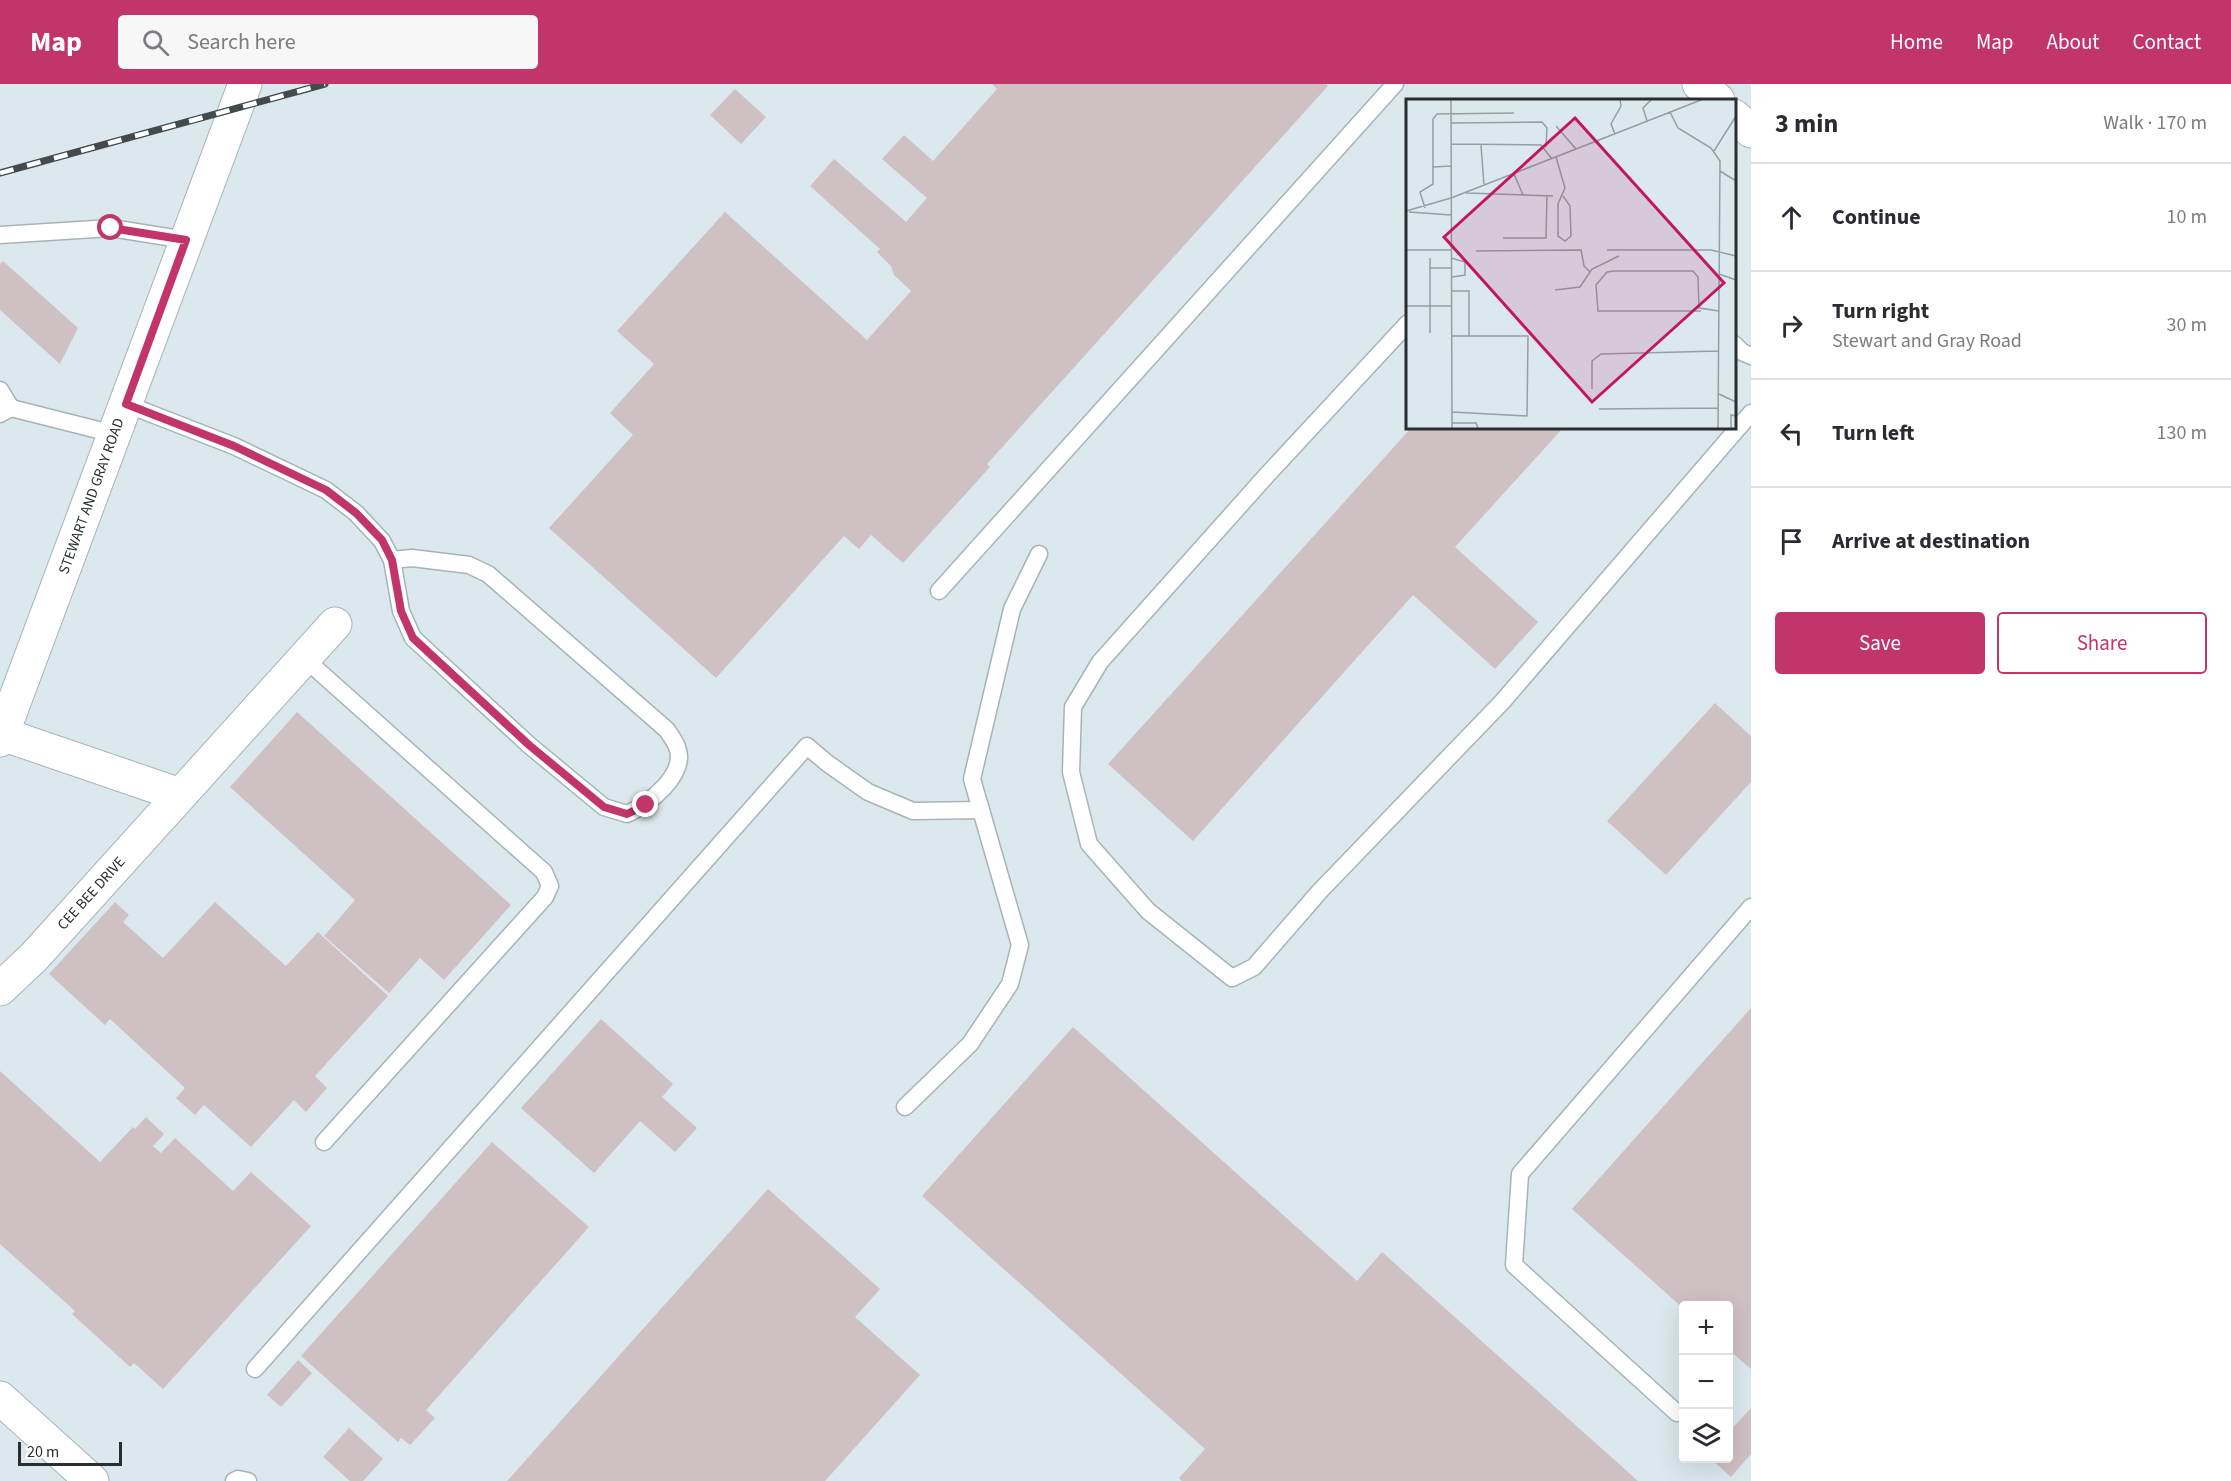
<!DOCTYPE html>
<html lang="en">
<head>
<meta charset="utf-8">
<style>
	body { margin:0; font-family:"Source Sans 3",sans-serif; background:#f7f7f7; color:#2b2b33 }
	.controls { position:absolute; right:18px; bottom:18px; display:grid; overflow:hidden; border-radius:6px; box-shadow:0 6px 24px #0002 }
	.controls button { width:54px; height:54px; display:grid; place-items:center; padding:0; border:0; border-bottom:2px solid #e1e1e2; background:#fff; color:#2b2b33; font:30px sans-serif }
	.scale { position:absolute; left:18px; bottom:15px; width:104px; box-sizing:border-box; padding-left:6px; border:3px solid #292f30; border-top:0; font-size:16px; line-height:21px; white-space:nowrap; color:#292f30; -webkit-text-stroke:4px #fff; paint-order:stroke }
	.stop { position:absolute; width:18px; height:18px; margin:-14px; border:4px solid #c1356a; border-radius:50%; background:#fff }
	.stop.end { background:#c1356a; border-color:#fff; box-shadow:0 2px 6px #0008 }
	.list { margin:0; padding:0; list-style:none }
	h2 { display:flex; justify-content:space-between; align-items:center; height:78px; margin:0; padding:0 24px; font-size:26px }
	h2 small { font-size:20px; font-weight:400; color:#7c7c81 }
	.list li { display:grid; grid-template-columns:39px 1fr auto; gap:18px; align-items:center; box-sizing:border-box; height:108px; padding:0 24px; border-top:2px solid #e1e1e2 }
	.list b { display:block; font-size:22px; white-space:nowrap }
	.list p { margin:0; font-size:20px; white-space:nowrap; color:#7c7c81 }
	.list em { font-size:20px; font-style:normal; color:#7c7c81 }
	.actions { display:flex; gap:12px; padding:18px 24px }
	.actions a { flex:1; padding:14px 0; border:2px solid #c1356a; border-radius:6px; text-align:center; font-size:21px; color:#c1356a }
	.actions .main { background:#c1356a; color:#fff }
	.icon { flex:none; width:33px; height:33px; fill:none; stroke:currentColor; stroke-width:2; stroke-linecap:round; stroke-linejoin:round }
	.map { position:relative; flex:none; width:1751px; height:1397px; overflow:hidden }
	header { display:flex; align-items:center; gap:36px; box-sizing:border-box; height:84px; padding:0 30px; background:#c1356a; color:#fff }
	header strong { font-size:28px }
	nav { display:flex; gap:33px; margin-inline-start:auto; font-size:21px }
	.search { width:420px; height:54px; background:#f7f7f7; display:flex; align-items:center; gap:15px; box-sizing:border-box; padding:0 21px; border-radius:6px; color:#7c7c81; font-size:22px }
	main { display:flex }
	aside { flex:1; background:#fff }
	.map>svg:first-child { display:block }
</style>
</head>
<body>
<header>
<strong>Map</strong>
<div class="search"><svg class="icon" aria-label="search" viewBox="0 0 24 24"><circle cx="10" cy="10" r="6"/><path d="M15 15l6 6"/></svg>Search here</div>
<nav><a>Home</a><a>Map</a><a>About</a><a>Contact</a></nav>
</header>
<main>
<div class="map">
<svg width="1751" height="1397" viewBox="0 0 1751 1397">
	<rect width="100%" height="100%" fill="#dbe9ee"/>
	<g fill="#cfc0c4">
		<path d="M992,0H1326L1328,2L987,380L990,383L903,479L871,451L859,465L844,452L716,594L549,444L633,351L610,329L654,280L617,247L725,128L867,256L911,207L894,191L891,182L877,168L880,165L810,102L834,75L906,138L927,114L882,75L904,51L933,77L997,5Z"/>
		<path d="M735,5L766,33L741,60L710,31Z"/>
		<path d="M3,177L78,244L60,280L0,226V180Z"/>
		<path d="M1411,344H1563L1455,463L1538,538L1495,585L1413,511L1193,757L1108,680Z"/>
		<path d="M1715,619L1751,652V698L1666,791L1607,737Z"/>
		<path d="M297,628L511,821L444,896L420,874L389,909L324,852L355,816L230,703Z"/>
		<path d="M115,818L129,831L123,838L163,874L215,818L286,882L318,848L388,912L315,992L327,1004L306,1028L294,1016L251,1063L204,1021L195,1031L176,1014L185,1004L110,935L105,941L49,890Z"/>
		<path d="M1751,924V1285L1728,1265V1222H1684V1225L1572,1125Z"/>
		<path d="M601,935L673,1000L662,1013L697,1044L675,1068L640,1037L594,1089L521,1024Z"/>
		<path d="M1073,943L1357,1197L1382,1168L1638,1397H1182L1179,1394L1205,1365L922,1112Z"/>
		<path d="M0,987L100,1078L133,1043L135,1045L146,1033L164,1050L153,1062L161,1069L175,1054L233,1107L251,1088L311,1142L163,1305L134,1279L130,1283L72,1230L75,1227L0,1160Z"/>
		<path d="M492,1058L589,1143L426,1326L435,1334L410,1361L401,1354L398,1358L301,1272Z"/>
		<path d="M768,1105L880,1205L855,1233L920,1291L825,1397H507Z"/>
		<path d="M298,1276L312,1289L281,1323L267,1311Z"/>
		<path d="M1751,1324V1370L1731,1393L1710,1374H1728V1349Z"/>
		<path d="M349,1344L383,1375L363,1397H350L323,1373Z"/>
	</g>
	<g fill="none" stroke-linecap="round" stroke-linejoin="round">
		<defs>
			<g id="service">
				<path d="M0,151L111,144L186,156"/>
				<path d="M1408,239L1267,391L1100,578L1073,623L1071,688L1089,760L1148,827L1232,894L1254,883L1320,807L1503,617L1751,329"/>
				<path d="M1734,260L1742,268L1751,272"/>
				<path d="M0,306L11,324"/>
				<path d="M126,320L234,362L326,406L356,429L382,457L392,476L401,527L413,554L529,661L604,723L627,730C648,721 688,690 677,663C675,657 670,651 667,646L488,490L469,481L412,474L392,476"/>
				<path d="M0,330L11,324L114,350"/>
				<path d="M939,507L1395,0"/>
				<path d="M304,574L544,788L550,802L545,813L324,1058"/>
				<path d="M905,1023L970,960L1010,900L1020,861L972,695L1012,525L1039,470"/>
				<path d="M255,1285L807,662L827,679L868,708L913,727L981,726"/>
				<path d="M1677,1329L1514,1181L1520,1090L1751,823"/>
				<path d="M234,1397L238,1395L248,1397"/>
			</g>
			<g id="minor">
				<path d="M1699,0L1718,16"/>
				<path d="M1734,32L1751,47"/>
				<path d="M2,650L180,711"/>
				<path d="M0,905L34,873L335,540"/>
			</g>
			<g id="secondary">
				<path d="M0,656L245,0"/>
				<path d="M0,1314L92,1397"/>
			</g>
		</defs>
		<use href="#service" stroke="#a6b4b8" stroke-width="19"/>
		<use href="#minor" stroke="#a6b4b8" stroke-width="35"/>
		<use href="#secondary" stroke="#a6b4b8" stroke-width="35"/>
		<use href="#service" stroke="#fff" stroke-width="16"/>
		<use href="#minor" stroke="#fff" stroke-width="33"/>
		<use href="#secondary" stroke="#fff" stroke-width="33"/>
		<defs>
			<path id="rail" d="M0,89L325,0"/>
		</defs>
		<use href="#rail" stroke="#434a4c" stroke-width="7"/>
		<use href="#rail" stroke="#fff" stroke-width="4.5" stroke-dasharray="14" stroke-linecap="butt"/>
	</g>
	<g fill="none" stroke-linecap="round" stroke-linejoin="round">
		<path stroke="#c1356a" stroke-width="8" d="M111,144L186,156L126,320L234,362L326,406L356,429L382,456L392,476L401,527L413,554L529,661L604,723L627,730L646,721"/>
	</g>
	<g text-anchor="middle" stroke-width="6" stroke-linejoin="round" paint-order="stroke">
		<g font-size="15" fill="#292f30" stroke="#fff">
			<text transform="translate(91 412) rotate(-70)" y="5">STEWART AND GRAY ROAD</text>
			<text transform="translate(91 809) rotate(-48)" y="5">CEE BEE DRIVE</text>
		</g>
	</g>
	<g transform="translate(1406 15)">
		<rect width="330" height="330" fill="#dbe9ee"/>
		<path fill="none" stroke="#949fa2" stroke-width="1.5" d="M45,1L46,329M264,13L272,29L305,49L314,62L312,329M241,22L237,9L245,1M45,24L136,23L141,29L140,48M150,27L170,50M209,35L205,25L215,7L214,1M45,45L135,46L146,60M75,46L78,86M308,52L330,17M150,58L159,89L152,105V137L159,142L165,137L164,107L157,97M27,68L45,67M314,72L330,82M108,75L117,96M60,94L147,97M19,109L14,93L27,85V20L31,15L108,14M0,112L45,99L295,1M3,113L45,116M97,139H140L141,97M0,151H45M201,151H305L330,157M70,152L175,151L178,167L184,173M24,159V234M45,159L59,163V176L46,178M24,169H45M313,175L330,181M149,191L174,188L186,170L213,157M46,192H63V237M0,207H46M295,212H192L190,186L201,173L208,172H287L292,178L293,209L313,212M46,237H122L121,317L46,313M186,290V262L195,255L313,252M313,295L330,303M193,310L312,309M46,324H70L72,329M325,329V316L330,317"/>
		<path fill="#c2185b" fill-opacity="0.15" stroke="#c2185b" stroke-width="3" d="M169,19L318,184L186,303L38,138Z"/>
		<rect width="330" height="330" fill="none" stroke="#292f30" stroke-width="3"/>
	</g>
</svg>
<div class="controls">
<button>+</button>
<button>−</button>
<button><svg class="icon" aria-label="layers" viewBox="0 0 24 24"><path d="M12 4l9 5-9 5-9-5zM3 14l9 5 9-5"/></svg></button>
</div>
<div class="scale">20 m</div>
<div class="stop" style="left:111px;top:144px"></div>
<div class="stop end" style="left:646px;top:721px"></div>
</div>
<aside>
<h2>3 min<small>Walk · 170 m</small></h2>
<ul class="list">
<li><svg class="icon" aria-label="ahead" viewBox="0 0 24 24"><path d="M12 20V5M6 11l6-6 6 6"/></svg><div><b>Continue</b></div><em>10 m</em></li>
<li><svg class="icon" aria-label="right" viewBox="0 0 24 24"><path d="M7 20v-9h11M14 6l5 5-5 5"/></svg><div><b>Turn right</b><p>Stewart and Gray Road</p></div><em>30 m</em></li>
<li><svg class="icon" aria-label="left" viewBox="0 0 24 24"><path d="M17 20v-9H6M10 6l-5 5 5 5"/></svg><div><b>Turn left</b></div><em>130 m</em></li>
<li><svg class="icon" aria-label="arrive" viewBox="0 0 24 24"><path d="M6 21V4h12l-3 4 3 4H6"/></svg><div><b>Arrive at destination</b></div></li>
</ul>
<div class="actions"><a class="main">Save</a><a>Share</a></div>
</aside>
</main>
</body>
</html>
